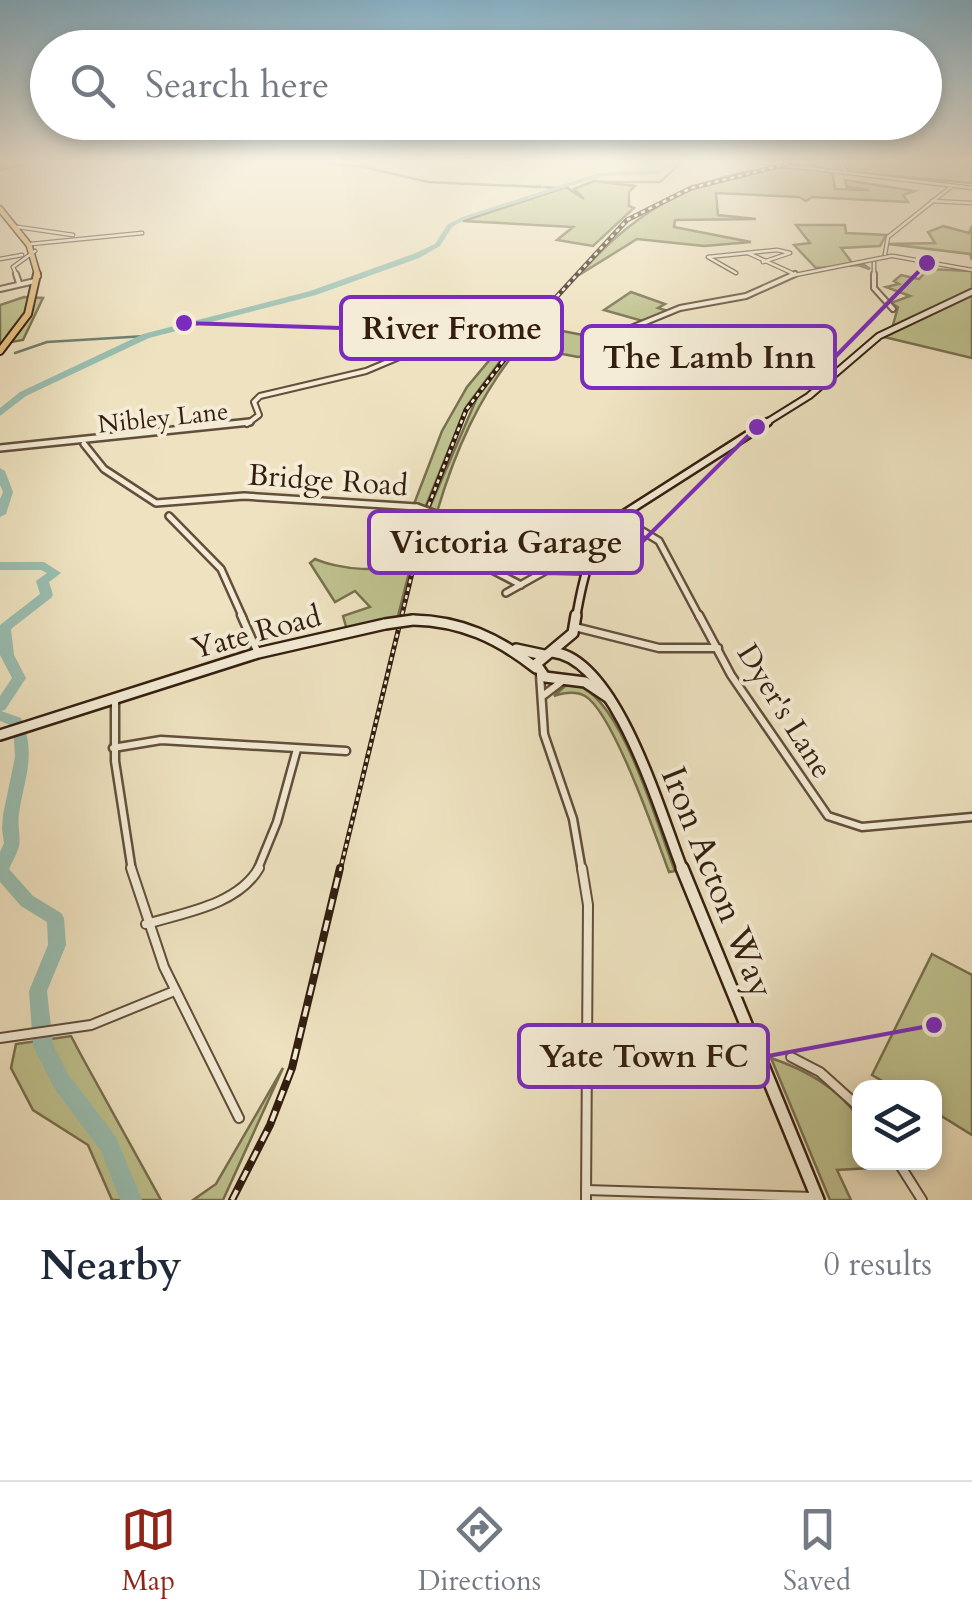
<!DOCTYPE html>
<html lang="en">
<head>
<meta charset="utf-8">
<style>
	body { margin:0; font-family:Cardo,serif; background:#f2f2f3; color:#1f2937 }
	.controls { position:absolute; right:30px; bottom:30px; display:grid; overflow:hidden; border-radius:20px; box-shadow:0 5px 15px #0003 }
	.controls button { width:90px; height:90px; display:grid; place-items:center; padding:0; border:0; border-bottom:2px solid #e0e1e3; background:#fff; color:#1f2937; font:50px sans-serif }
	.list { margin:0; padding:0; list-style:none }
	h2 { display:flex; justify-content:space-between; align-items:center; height:130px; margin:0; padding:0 40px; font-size:42px }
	h2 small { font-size:32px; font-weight:400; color:#747a83 }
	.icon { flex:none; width:55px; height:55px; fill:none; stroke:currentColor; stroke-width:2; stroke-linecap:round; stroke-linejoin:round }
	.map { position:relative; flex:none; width:972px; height:1200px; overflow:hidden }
	.search { position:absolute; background:#fff; box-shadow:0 5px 15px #0003; left:30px; right:30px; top:30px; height:110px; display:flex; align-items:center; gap:25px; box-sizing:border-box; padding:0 35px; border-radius:55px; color:#747a83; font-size:38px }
	.sheet { height:280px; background:#fff }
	nav { display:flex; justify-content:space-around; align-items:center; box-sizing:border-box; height:140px; border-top:2px solid #e0e1e3; background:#fff; font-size:28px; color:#747a83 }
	nav a { display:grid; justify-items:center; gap:5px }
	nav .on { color:#8f2418 }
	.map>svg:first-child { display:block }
</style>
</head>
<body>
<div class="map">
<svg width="972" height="1200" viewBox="0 0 972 1200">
	<rect width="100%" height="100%" fill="#eee2c0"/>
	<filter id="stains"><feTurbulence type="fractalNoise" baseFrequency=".002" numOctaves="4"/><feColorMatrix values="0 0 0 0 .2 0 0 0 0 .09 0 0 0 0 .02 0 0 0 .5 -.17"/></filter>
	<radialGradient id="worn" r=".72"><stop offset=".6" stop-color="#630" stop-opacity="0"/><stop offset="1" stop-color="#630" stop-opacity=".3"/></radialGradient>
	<g fill="#bec28f" stroke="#78704f" stroke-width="2.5">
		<path d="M814,162H837L838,168L832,172L835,189L869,190L847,187L845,180L914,191L903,195L908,202L812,197L806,201L799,197L716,193L718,215L756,219L675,220L674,227L751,242L704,246L637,239L579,275C640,204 723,158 819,170L821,167L811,165Z"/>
		<path d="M842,162H972V183L846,172Z"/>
		<path d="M594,181L635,186L629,192V206L634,208L593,246L557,240L573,227L463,221L566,187L584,199L574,189Z"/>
		<path d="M796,225H845L846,233L886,235L880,246L841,248L853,264H863L870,269L858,265L816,268L794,245L810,243Z"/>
		<path d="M943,226L969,233L972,226V260L970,254L888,244L935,243L928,232Z"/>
		<path d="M928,269L972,271V358L880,336L897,327L893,325L898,307L891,303L910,296L886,287L899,284L894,281L901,275L919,279Z"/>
		<path d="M631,292L665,304L658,308L668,311L646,322L604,310Z"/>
		<path d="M24,297L43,298L23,340L0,344V305Z"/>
		<path d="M512,324L527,325L466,407L425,508L414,504L442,431L467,387L518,326Z"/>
		<path d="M532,325L644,347L639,354L614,350L578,357L520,346C479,396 455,451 437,512L429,509L479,393Z"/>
		<path d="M403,507L424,513L397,620L347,630L343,616L370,607L355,591L335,602L310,563L315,559C336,568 390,578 404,554C410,543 412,526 414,515Z"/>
		<path d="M577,685C623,700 657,826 675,871L669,872C656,837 613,712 585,696C576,691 563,693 554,696L565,686Z"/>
		<path d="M932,954L972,975V1135L935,1112L934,1088L893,1087L872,1075Z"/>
		<path d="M71,1036L81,1055L161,1200H112L88,1145L33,1110L11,1068L16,1044Z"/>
		<path d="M771,1058C806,1070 837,1087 859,1118L860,1162L887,1163L890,1167L837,1170L851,1200H830Z"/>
		<path d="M283,1068L223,1200H193L216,1184Z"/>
	</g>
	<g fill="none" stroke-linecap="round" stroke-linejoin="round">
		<g stroke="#707e70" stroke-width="2.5">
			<path d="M315,162L364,167L428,182L541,187"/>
			<path d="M0,170L31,162"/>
			<path d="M598,182H660L682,162"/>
			<path d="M544,187L557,188"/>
			<path d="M15,353L47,342L146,336"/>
		</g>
		<g fill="#99beb1" fill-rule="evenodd">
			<path d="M671,162H678L658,174L602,176L466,219L452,227L440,246L419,258L316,295L149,338L26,396L0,416V408L20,392L143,334L310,291L413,254L435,244L447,225L462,217L599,173L657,170Z"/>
			<path d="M0,468L5,471L13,492L6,514L0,517V499L3,492L0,485Z"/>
			<path d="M0,562H44L61,573L49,582L53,595L51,598L11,629L14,655L26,678L5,710L1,711L21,718C37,755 24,778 19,814C17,825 21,836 19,846C17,854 12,862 9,869L33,896L61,913L64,918L66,945L47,991L53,1045L68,1074L116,1137L142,1200H120L101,1151L54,1088L33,1046L29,991L48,945L47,922L21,906L0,882V852L4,843L2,829L3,815L15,757L14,740L10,725L0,721V696L12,678L0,655V625L40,594L36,581L47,573L41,570H0Z"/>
		</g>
		<defs>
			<g id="minor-far4">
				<path d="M757,162L972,188"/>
				<path d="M840,162L846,172"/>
				<path d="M932,201L972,203"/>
				<path d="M18,227L73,235"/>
				<path d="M31,244L142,233"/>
				<path d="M748,253L792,273"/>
				<path d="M885,254L888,237L952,186"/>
				<path d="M893,256L972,270"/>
				<path d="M0,259L22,255"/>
				<path d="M874,263V276"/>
				<path d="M736,273L708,257L777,250L790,253L763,262"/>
				<path d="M17,276L13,267L35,251"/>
				<path d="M790,276L891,256"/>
			</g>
			<g id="minor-far3">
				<path d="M16,274L19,283"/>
				<path d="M874,274V288L893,309"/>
				<path d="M0,289L35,281"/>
				<path d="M614,335L680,308L746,296L795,274"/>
				<path d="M247,424L259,415L254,402L260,396L366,371L473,326"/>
			</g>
			<g id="minor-far2">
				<path d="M84,444L104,469L156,503L244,496L417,507"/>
				<path d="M0,448L250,422"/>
				<path d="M436,515L448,547L521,585"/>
				<path d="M169,516L221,569L243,618"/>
				<path d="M619,517L659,541L700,618"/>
				<path d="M506,593L547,570L584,571"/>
			</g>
			<g id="minor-far1">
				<path d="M241,615L258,653"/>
				<path d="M699,615L731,675L828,816L862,827L972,817"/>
				<path d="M575,627L659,648H718"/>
				<path d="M540,675L544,734L573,819L582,871"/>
				<path d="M544,695L561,682"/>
				<path d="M115,700V761L132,871"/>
				<path d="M113,748L161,740L346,751"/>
				<path d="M257,871L277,822L297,749"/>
			</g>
			<g id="minor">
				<path d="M131,868L164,967L239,1118"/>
				<path d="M582,868L588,905L586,1200"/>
				<path d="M146,924C183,913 238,905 259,868"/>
				<path d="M0,1038L91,1025L172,992"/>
				<path d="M791,1057L820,1072L860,1108"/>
				<path d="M898,1162L922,1200"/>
				<path d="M586,1190L814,1197"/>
			</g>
			<path id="secondary-far3" d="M764,424L809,396L879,336L972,292"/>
			<path id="secondary-far2" d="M576,618C583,577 589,547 619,517L768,422"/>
			<g id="secondary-far1">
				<path d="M576,615L573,633L536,664L545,677L585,682L609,698"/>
				<path d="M413,620C461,621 498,638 536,668"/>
				<path d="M516,649L544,655"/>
				<path d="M552,652C617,658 661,816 683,871"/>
				<path d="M0,735L258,653L385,624"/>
			</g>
			<path id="secondary" d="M682,868L818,1200"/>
			<path id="primary-far1" d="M0,209L29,245L38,276"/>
			<path id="primary" d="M0,351L28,314L37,274"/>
		</defs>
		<use href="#minor-far4" stroke="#624f3b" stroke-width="5"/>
		<use href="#minor-far3" stroke="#624f3b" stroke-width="8"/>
		<use href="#minor-far2" stroke="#624f3b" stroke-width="10"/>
		<use href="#minor-far1" stroke="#624f3b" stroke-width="11"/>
		<use href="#minor" stroke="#624f3b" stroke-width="12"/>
		<use href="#secondary-far3" stroke="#331e0f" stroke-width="9"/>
		<use href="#secondary-far2" stroke="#331e0f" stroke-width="11"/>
		<use href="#secondary-far1" stroke="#331e0f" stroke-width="14"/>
		<use href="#secondary" stroke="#331e0f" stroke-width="16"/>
		<use href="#primary-far1" stroke="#331e0f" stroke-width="8"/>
		<use href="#primary" stroke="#331e0f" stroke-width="10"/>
		<use href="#minor-far4" stroke="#f4ecd6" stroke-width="2.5"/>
		<use href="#minor-far3" stroke="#f4ecd6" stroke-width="4"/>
		<use href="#minor-far2" stroke="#f4ecd6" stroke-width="5"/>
		<use href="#minor-far1" stroke="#f4ecd6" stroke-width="6"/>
		<use href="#minor" stroke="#f4ecd6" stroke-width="8"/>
		<use href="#secondary-far3" stroke="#f4ecd6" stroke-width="5"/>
		<use href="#secondary-far2" stroke="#f4ecd6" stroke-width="6"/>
		<use href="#secondary-far1" stroke="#f4ecd6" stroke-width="9"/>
		<use href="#secondary" stroke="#f4ecd6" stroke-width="11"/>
		<use href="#primary-far1" stroke="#e7c180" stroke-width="5"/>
		<use href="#primary" stroke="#e7c180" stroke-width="6"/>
		<defs>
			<path id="rail-far1" d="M340,871L428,507L466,410L528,328L627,220L691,188L795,162"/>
			<path id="rail" d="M232,1200L270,1125L292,1068L340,868"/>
		</defs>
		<use href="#rail-far1" stroke="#331e0f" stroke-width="5"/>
		<use href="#rail" stroke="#331e0f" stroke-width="8"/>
		<use href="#rail-far1" stroke="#f4ecd6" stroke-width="2.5" stroke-dasharray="4" stroke-linecap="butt"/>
		<use href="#rail" stroke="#f4ecd6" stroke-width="4" stroke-dasharray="11" stroke-linecap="butt"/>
		<defs>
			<path id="minor-bridge" d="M417,507L436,514"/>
			<path id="secondary-bridge" d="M385,624L413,620"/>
		</defs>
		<use href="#minor-bridge" stroke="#624f3b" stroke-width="10" stroke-linecap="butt"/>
		<use href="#secondary-bridge" stroke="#331e0f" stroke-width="14" stroke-linecap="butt"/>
		<use href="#minor-bridge" stroke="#f4ecd6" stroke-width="5"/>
		<use href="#secondary-bridge" stroke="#f4ecd6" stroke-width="9"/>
	</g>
	<linearGradient id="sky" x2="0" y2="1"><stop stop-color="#88b8d2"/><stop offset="0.49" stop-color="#f7f2e3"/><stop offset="1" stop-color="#f7f2e3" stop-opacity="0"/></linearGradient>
	<rect width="972" height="330" fill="url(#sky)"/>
	<g text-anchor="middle" stroke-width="8" stroke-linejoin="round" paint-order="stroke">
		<g font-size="25" fill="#331e0f" stroke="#f4ecd6">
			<text transform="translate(163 417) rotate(-6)" y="9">Nibley Lane</text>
		</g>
		<g font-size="30" fill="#331e0f" stroke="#f4ecd6">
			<text transform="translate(328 480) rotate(4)" y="10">Bridge Road</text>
			<text transform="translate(256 632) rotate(-15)" y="10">Yate Road</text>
			<text transform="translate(785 711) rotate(58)" y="10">Dyer's Lane</text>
		</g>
		<g font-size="35" fill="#331e0f" stroke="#f4ecd6">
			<text transform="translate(718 882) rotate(68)" y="12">Iron Acton Way</text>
		</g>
	</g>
	<path fill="none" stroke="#7b2cbf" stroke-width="4" d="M184 323L341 328M927 263L835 357M757 427L642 542M934 1025L768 1056"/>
	<g fill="#7b2cbf" stroke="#f4ecd6" stroke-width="4">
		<circle cx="184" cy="323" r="10"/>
		<circle cx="927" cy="263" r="10"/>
		<circle cx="757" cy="427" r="10"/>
		<circle cx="934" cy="1025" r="10"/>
	</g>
	<g fill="#f4ecd6" stroke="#7b2cbf" stroke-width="4">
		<rect x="341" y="297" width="221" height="62" rx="10"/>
		<rect x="582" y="326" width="253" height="62" rx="10"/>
		<rect x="369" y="511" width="273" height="62" rx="10"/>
		<rect x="519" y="1025" width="249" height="62" rx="10"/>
	</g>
	<g font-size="32" text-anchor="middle" font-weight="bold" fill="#331e0f">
		<text x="452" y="339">River Frome</text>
		<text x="709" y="368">The Lamb Inn</text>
		<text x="506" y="553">Victoria Garage</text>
		<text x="644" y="1067">Yate Town FC</text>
	</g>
	<rect width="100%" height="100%" filter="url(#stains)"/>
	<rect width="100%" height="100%" fill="url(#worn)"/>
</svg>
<div class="controls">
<button><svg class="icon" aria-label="layers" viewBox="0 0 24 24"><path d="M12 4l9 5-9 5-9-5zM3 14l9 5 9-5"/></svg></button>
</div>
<div class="search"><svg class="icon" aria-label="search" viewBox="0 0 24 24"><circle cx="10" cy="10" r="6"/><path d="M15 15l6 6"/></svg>Search here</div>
</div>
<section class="sheet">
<h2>Nearby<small>0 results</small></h2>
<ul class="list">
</ul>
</section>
<nav>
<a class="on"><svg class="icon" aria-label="map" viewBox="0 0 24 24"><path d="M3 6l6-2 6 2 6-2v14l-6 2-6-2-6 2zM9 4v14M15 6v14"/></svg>Map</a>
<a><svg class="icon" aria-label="directions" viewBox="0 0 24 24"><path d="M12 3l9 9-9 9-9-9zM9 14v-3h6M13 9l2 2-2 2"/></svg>Directions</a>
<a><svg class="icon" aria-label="saved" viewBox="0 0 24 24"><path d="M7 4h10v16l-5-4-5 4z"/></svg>Saved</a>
</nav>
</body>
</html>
